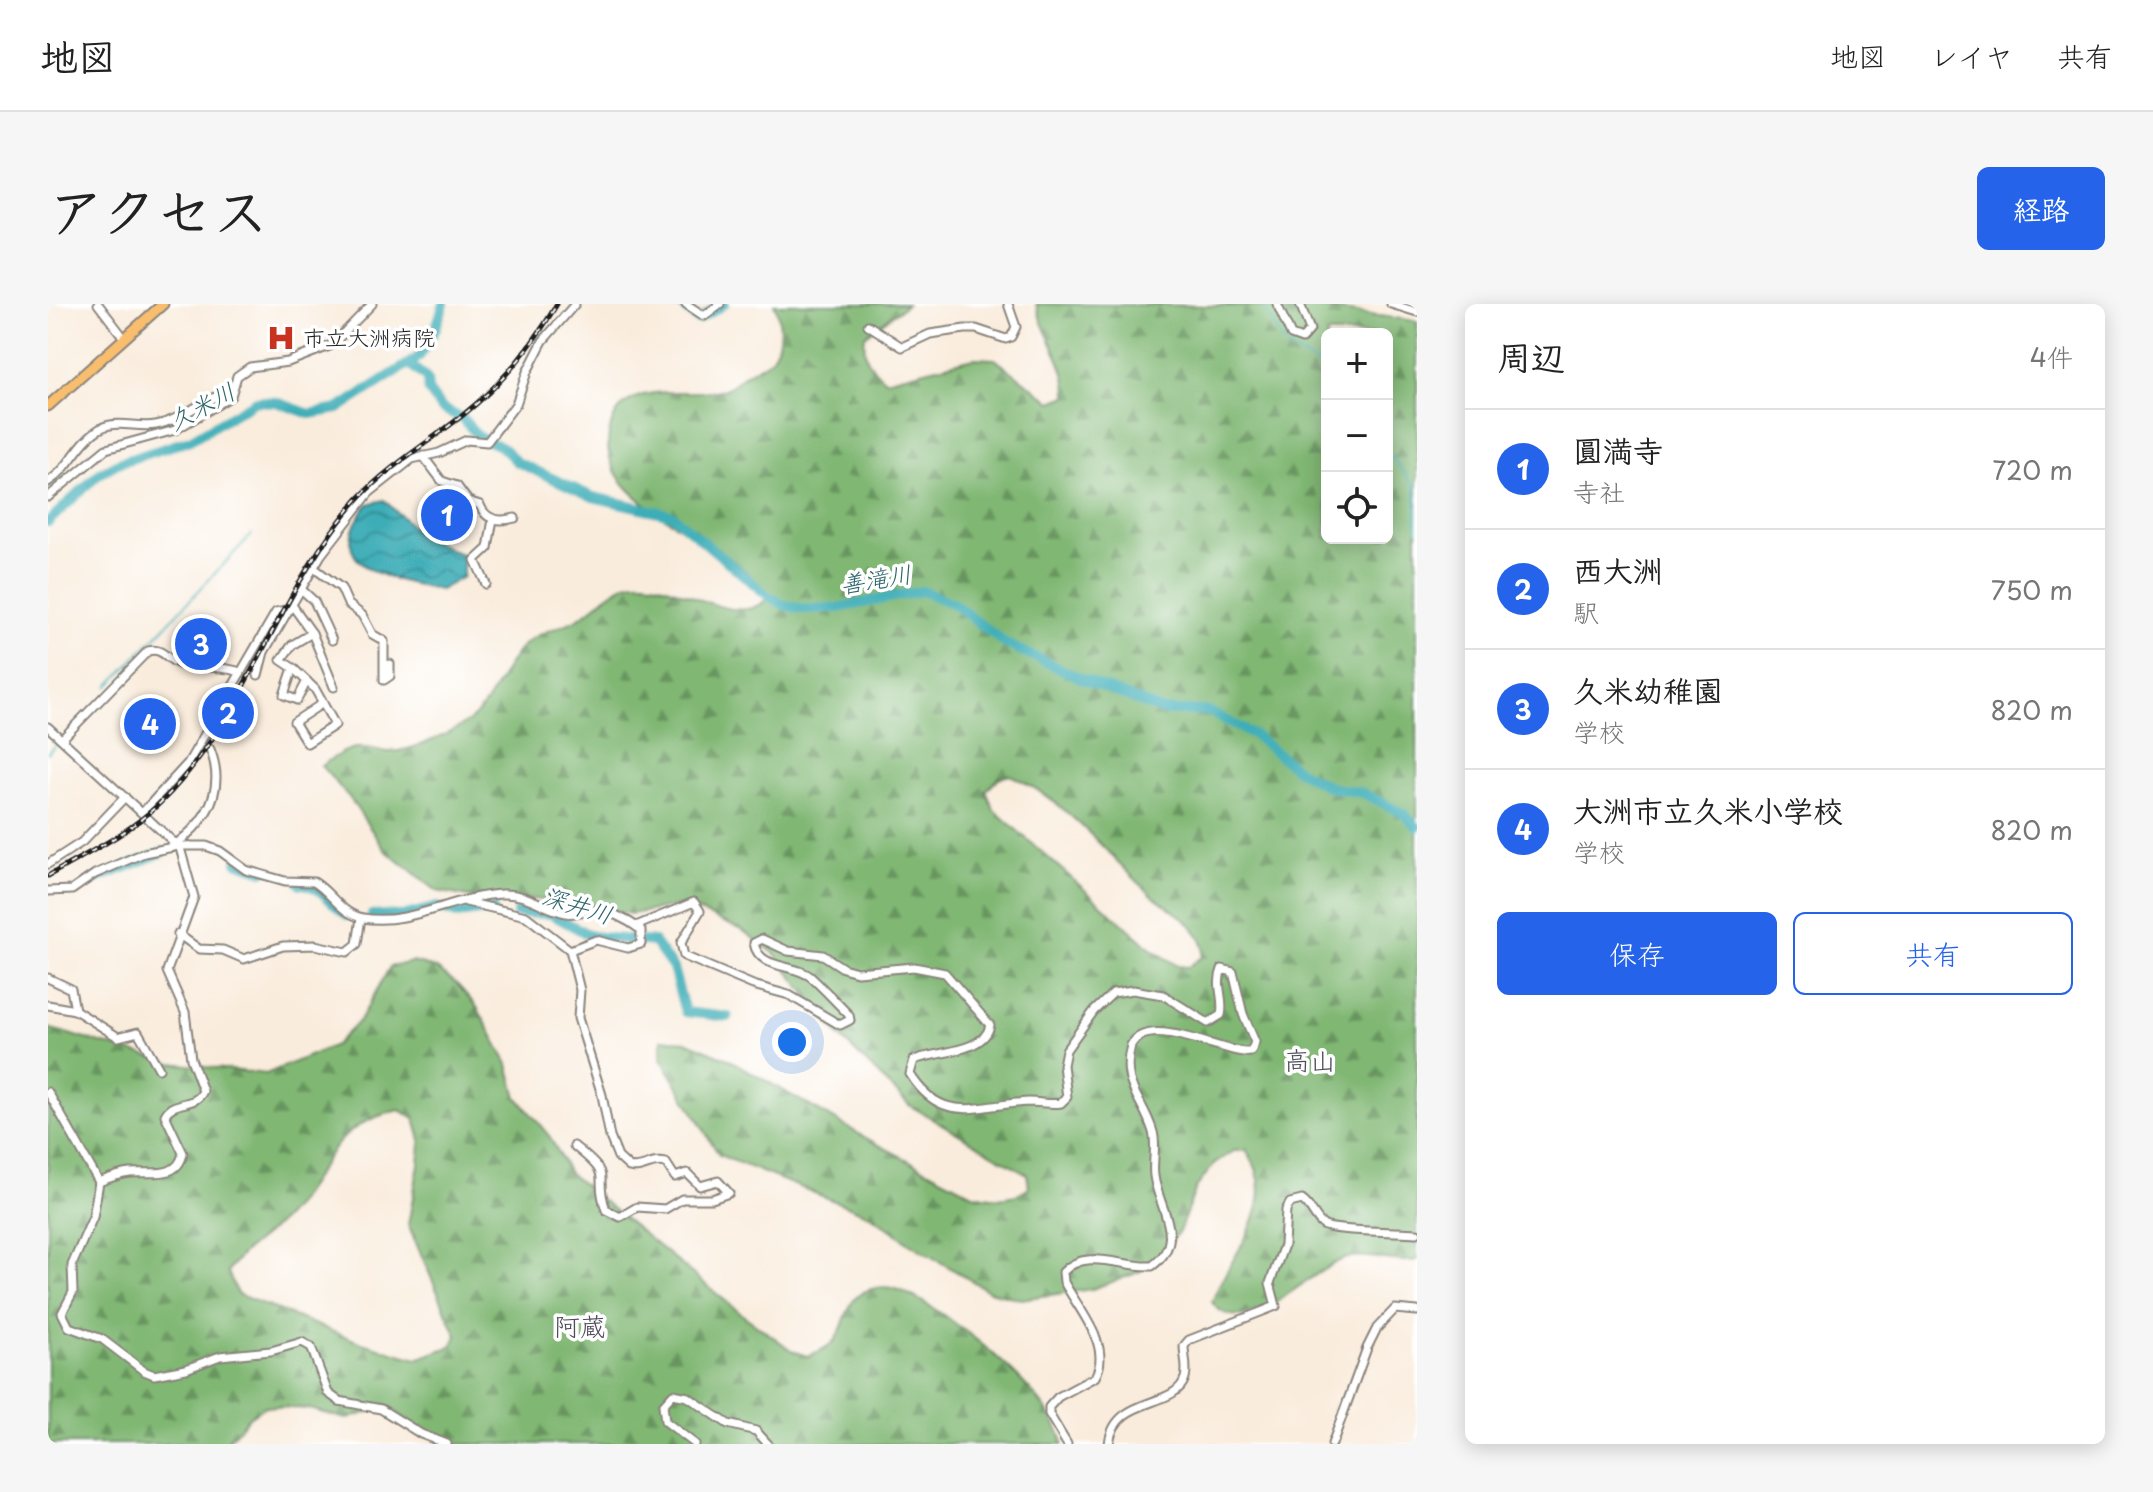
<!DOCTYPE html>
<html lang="ja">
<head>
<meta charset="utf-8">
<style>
	body { margin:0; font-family:"Playpen Sans","Klee One",sans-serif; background:#f6f6f6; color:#222 }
	.controls { position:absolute; right:24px; top:24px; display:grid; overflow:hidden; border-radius:12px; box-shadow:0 4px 20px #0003 }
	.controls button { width:72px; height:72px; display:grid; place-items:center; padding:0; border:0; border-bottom:2px solid #e0e0e0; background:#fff; color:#222; font:40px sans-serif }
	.you { position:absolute; left:744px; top:738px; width:28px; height:28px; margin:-20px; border:6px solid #fff; border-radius:50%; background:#1a73e8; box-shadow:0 0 0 12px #1a73e833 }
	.badge { display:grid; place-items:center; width:52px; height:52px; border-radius:50%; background:#2563eb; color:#fff; font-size:26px; font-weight:700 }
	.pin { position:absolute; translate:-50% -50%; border:4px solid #fff; box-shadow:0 2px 8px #0006 }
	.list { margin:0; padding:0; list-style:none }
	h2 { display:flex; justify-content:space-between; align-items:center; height:104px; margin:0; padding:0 32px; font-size:34px }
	h2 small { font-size:26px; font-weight:400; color:#767676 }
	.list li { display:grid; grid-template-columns:52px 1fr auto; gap:24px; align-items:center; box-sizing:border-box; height:120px; padding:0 32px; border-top:2px solid #e0e0e0 }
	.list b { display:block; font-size:30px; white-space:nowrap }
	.list p { margin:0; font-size:26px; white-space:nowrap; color:#767676 }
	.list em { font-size:26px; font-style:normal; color:#767676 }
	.actions { display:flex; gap:16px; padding:24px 32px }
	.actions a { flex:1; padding:18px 0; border:2px solid #2563eb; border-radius:12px; text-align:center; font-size:28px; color:#2563eb }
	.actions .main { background:#2563eb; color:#fff }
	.icon { flex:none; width:44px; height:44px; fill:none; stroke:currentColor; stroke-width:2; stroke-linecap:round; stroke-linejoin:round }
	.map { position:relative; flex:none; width:1369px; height:1140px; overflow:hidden; border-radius:12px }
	header { display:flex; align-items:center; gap:48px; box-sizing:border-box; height:112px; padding:0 40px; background:#fff; border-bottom:2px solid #e0e0e0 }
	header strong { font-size:38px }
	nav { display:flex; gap:44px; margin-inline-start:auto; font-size:28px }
	.intro { display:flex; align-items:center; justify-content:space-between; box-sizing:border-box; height:192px; padding:0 48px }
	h1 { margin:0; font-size:56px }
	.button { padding:20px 36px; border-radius:12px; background:#2563eb; color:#fff; font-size:28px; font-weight:700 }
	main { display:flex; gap:48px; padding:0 48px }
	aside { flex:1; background:#fff; border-radius:12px; box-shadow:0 4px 20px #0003 }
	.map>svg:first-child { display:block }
</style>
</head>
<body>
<header>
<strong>地図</strong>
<nav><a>地図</a><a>レイヤ</a><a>共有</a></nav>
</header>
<div class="intro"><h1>アクセス</h1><a class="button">経路</a></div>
<main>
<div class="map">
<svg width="1369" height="1140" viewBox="0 0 1369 1140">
	<defs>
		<pattern id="forest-firs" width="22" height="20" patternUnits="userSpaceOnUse" patternTransform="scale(2)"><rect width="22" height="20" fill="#80b773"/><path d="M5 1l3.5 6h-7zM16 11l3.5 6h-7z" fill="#68945e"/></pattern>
		<pattern id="water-waves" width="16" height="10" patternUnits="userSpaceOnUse" patternTransform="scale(2)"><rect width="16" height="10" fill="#3cadb7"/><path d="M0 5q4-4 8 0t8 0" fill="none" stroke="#328c94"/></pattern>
	</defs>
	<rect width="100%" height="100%" fill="#fff"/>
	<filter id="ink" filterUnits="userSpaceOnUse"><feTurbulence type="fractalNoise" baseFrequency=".0125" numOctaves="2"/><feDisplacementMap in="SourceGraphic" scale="16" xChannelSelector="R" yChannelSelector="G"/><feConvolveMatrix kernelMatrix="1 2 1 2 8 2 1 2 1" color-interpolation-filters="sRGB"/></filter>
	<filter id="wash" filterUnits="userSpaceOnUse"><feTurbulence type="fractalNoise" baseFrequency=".006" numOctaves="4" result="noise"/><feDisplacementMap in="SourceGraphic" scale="32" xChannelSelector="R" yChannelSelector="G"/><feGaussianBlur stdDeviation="1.8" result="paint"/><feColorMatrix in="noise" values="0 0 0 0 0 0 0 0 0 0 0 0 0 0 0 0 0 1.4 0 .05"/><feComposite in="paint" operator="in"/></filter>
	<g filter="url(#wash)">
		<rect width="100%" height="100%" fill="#f9ecdc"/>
		<g fill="url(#forest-firs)" stroke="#4e6a48" stroke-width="2" fill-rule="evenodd">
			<path d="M726,0H859L817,32C814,52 822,63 837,76L926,54L947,55L1004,98L1019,92C1020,58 995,33 988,0L1265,3L1369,17V956C1346,961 1318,947 1296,955C1260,967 1195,1042 1164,998C1181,950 1238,899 1198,847H1186L1166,860L1148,884L1131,928L1111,954L1091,968L1044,985L973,995L941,987L864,941L824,912L671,851L613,754L614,735L638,737L680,755L829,840L925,890L950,894L969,891L981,883L979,870L861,801L790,731L727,650L694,626L637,601L583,610L486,595L451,599L389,587L337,546L301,493L273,462C286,453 300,442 317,444C325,444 333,448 341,448C365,447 401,430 421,417C446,399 455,359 479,338C494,325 518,324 534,312C549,302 561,287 579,280C618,265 682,329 718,296C699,235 540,208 562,125C575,73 634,94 673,86C682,85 690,75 698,70C705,65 719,60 724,53C734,39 734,14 726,0ZM1279,30H1339V234H1279ZM962,471C1019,496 1057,549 1103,590C1119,603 1138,613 1150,630C1155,637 1156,645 1154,653L1140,663L1130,662L1104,645L946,506L938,487L951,474Z"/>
			<path d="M364,658L387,664L409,680L429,703L460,760L469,793L502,833L521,869L696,1012L745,1047L760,1052C769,1048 779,1045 786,1037C799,1022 796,996 818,987C826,983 839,982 848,985C893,1000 1007,1092 1015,1140H408L370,1124L340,1102L298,1115L261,1105L217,1102L201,1113L177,1140H0V724L123,759L218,770L287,741L312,716L342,663ZM352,806L367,815L373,836L371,860L360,921L409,1032L404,1042L369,1055L314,1039L189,990L180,968C194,944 220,932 238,912C282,865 278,822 352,806Z"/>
		</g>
		<path fill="url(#water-waves)" stroke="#2c646a" stroke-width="2" d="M336,196L375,233L415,251V273L392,286C344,275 269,265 320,200Z"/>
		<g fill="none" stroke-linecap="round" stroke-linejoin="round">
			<g stroke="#3cadb7" stroke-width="2">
				<path d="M1214,0L1239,43L1279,66"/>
				<path d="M1339,147L1367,182L1369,226"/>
				<path d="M60,383L204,230"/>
				<path d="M0,449L10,438"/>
			</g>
			<g stroke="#3cadb7" stroke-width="10">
				<path d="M632,0L650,16L676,0"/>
				<path d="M362,60L379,75L380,86L393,104L415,115L431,133L454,143L469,158L545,193L624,211L720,292L736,301L754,305L790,304L874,287L906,300L958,340L1037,376L1115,407H1160L1206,431L1251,467L1281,483L1315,489L1356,510L1369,523"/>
				<path d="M0,218L52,169L70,159L142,136L208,97L228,98L262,110L290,105L371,53L387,26L396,0"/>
				<path d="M189,558L215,567"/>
				<path d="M41,578L115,548"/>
				<path d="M252,580C272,580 283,600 299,611"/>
				<path d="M469,609L503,610L543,632L606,638L625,664L637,708L680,713"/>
				<path d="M324,611L354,612L389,603L409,610L445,605"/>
			</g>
		</g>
	</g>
	<g filter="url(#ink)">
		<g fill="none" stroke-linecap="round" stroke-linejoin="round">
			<defs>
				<g id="minor">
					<path d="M50,0L76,34"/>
					<path d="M638,0L656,12L672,0"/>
					<path d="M1229,0L1243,31L1254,35L1262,26L1252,0"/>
					<path d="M1343,0L1369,8"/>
					<path d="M820,21L854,43L882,30L917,25H928L958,35L963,33L968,23L960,0"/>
					<path d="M375,152L394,177L409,182L420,197L432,201C438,217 452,218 467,214"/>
					<path d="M0,178C21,165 28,142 47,128C66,113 87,125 108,121C135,116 156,93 183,88"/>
					<path d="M0,193L58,145L127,126L169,101L183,92L189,72L202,63L240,58L284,41L324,0"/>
					<path d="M266,264L293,284L300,300L314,311L324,330L336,337V376L342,372V360"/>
					<path d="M438,280L427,256L440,244L445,215"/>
					<path d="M253,285L266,297L284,336"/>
					<path d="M244,301L264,329"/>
					<path d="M245,364L267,385L287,421L259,439L246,418L275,399"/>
					<path d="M210,371L216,348L273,251L321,189L364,155L391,149L419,136L439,138L468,100L479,68L495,37L527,0"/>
					<path d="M259,377L249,396L236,391L245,364L233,356L244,341L264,329L286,383"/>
					<path d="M0,423L132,544L146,593L119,667L137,708L143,755L155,787C148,804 125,795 117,811L135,849C130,876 102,867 82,869C72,870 61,874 51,878L45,913L24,961L25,988L14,1009L21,1023L54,1035L96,1067L106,1071L138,1065L172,1052L223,1047L254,1038L263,1043L280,1089L291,1097L333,1105L373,1130L399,1140"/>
					<path d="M14,435L100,347C117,343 119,358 134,361C156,365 167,360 193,368"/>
					<path d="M94,509L140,459L228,308L241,305"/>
					<path d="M128,540C160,516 178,485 162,445"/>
					<path d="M0,560L34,538L77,493"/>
					<path d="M0,587L24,586L47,570L96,549L130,542H158L172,547L198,566L237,577L266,578C284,589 293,610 315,614C363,622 406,592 454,590C481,589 496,605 518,609C527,611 534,607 543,606C560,605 580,616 593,626V640L580,644L548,636L522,646L532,686L530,714L554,791L562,833L570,853L581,863C595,867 603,855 618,859L627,873L639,869L652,882L670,877L681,889L664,895H634L617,905L589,903L572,913L558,906C544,866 569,876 526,842"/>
					<path d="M418,598L478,612L522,646"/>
					<path d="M588,622L646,598L652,607L633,639L636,652L705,681L741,691L792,721L802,716L801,711C789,699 777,686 764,674C748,659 711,667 706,639L714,635L740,647L775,651L795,664L809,668L866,663L897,669L942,721C937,749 888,747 866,756L862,770C895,823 932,800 981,798C992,798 1003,801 1013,799L1019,793L1015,761L1018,746L1046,707L1065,689L1085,686L1115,691L1160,719L1173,711C1177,695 1167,682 1174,665L1185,668L1195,710L1207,738L1203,748C1176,751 1102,708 1083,741C1072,782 1095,794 1105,828C1109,842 1104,858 1106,872C1110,904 1140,936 1104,962C1075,964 1038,943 1015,968L1016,978C1030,1005 1065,1042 1047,1073L1010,1093L1001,1103V1110L1019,1140"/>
					<path d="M130,630L151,645L175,646L196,655L235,642L267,641L299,648L309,640L313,614"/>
					<path d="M0,674L23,685L27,706"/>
					<path d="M0,701L27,706L70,733L90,728L111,765"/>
					<path d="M0,788L51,878"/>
					<path d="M647,1140L617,1117L615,1101L625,1090L640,1093L680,1120L708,1127L720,1140"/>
					<path d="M1061,1140C1066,1091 1128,1105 1137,1074C1140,1065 1136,1052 1136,1042L1141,1036L1228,1002L1222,979L1236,941L1238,906L1242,899L1254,896C1264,903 1266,914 1275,921C1285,928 1350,927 1369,929"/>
					<path d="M1284,1140L1319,1044L1329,1024L1347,1005L1369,1007"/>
				</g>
				<path id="major" d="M0,102L115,0"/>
			</defs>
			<use href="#minor" stroke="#8a847c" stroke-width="11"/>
			<use href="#major" stroke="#8a847c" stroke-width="13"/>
			<use href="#minor" stroke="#fff" stroke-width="7"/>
			<use href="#major" stroke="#f9be6d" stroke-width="9"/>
			<defs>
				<path id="rail" d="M0,572C39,549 79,531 112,499C197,417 230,283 311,194C342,161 380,139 415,111C454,80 484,43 509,0"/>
			</defs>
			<use href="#rail" stroke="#1c1c1c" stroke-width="5"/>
			<use href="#rail" stroke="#fff" stroke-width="2" stroke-dasharray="6" stroke-linecap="butt"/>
		</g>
	</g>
	<defs>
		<symbol id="hospital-bare" viewBox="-9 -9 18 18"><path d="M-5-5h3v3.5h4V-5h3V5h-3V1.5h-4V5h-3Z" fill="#c8321e" stroke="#fff" stroke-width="2.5" paint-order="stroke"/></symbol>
	</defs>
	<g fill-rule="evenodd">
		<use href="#hospital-bare" x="213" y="14" width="40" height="40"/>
	</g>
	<g text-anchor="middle" stroke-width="7" stroke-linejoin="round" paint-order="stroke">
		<g font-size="22" fill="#1c1c1c" stroke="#fff" text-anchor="start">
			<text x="255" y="42">市立大洲病院</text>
		</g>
		<g font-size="24" font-style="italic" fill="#2c646a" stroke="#fff">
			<text transform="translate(154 103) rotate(-28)" y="8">久米川</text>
			<text transform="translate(828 276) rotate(-9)" y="8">善滝川</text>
			<text transform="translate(529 602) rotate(17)" y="8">深井川</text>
		</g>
		<g font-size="26" fill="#4f4c5c" stroke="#fff">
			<text x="1262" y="766">高山</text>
			<text x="532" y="1032">阿蔵</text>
		</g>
	</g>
</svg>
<div class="controls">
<button>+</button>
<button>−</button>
<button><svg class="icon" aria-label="locate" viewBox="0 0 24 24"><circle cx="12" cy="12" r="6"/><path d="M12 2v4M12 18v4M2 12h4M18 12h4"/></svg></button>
</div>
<div class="you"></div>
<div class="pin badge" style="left:399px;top:211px">1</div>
<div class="pin badge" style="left:180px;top:409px">2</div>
<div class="pin badge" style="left:153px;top:340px">3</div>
<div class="pin badge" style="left:102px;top:420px">4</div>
</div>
<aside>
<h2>周辺<small>4件</small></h2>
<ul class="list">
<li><span class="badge">1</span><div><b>圓満寺</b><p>寺社</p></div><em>720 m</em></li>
<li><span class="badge">2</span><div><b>西大洲</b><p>駅</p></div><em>750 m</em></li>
<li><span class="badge">3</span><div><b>久米幼稚園</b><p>学校</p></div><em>820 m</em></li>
<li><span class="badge">4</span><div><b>大洲市立久米小学校</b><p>学校</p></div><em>820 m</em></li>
</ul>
<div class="actions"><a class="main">保存</a><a>共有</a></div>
</aside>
</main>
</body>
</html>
